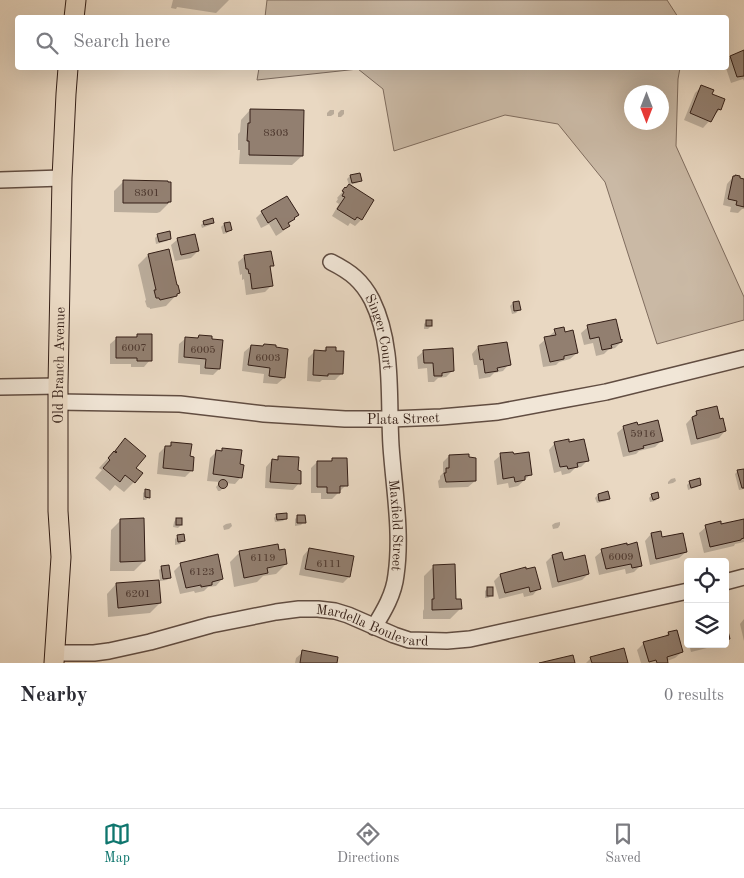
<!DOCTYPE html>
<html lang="en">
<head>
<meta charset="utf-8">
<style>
	body { margin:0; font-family:"Old Standard TT",serif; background:#f7f7f7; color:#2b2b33 }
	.controls { position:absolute; right:15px; bottom:15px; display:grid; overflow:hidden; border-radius:5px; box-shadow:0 5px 20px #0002 }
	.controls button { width:45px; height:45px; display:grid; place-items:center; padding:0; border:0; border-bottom:1px solid #e1e1e2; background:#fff; color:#2b2b33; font:25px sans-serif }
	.compass { position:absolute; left:624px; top:85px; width:45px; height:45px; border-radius:50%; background:#fff; box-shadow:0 5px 20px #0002; rotate:180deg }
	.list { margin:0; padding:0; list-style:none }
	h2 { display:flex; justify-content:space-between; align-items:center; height:65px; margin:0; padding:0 20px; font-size:21px }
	h2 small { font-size:16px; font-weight:400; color:#7c7c81 }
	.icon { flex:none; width:28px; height:28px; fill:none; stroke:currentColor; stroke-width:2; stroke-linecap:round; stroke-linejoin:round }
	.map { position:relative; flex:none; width:744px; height:663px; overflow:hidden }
	.search { position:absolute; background:#fff; box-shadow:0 5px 20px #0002; left:15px; right:15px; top:15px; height:55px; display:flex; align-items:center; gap:12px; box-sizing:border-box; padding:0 18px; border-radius:5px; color:#7c7c81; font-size:19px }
	.sheet { height:145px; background:#fff }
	nav { display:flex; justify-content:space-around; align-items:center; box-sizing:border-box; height:70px; border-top:1px solid #e1e1e2; background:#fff; font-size:14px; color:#7c7c81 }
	nav a { display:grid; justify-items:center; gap:2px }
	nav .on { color:#0f766e }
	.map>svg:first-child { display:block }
</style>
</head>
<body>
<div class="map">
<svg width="744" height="663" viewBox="0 0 744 663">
	<rect width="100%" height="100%" fill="#e9d8c2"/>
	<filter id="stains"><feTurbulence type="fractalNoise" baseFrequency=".004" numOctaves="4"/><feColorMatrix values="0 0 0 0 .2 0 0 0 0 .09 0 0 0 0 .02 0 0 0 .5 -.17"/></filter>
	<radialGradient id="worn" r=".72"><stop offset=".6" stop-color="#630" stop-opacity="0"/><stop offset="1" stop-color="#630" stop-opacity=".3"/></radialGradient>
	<g fill="#cab9a5" stroke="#7f6c5e" fill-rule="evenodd">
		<path d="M267,0H667L678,17H265Z"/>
		<path d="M259,68H680L678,79L676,146L744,297V320L657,344L605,182L558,124L505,115L394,151L383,89L358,69L257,80ZM632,92H662V122H632Z"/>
	</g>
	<g fill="#0003">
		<path d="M173,0H229L216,13L177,7L176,9L171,8Z"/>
		<path d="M185,16L197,18H183Z"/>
		<path d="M744,52V81L743,79L731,83L726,68V61L730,57Z"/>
		<path d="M701,87L710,94L720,109L703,128L684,120L695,93Z"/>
		<path d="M250,110L302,156L292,165L239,164L240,150H238V134L240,132L241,120Z"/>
		<path d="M330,110H334V114L331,116H327V113Z"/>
		<path d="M341,110H344V114L341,117H338V113Z"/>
		<path d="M350,176L360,180L357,183L349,185L347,179Z"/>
		<path d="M733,177L744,180V209H742L738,213L730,212L731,207L723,205L727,184Z"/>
		<path d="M124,181L170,202L160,212L157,213L114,212V191Z"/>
		<path d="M345,189L373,200L361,220L355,226L350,223L348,226L332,216L339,204L336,202L338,199L337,198Z"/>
		<path d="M262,212L297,215L282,232L276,236L269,224L261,228L256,218Z"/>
		<path d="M204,222L213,223L210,225L202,228L201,225Z"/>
		<path d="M229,223L230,230L227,233L223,234L221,227L224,224Z"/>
		<path d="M158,235L170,238L167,241L156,244L155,238Z"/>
		<path d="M178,239L198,251L191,258L175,261L171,245Z"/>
		<path d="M148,255L179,292L166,306L150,309V308L147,307L145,301L146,300L138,265Z"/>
		<path d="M245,256L272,265L270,268L272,285L265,292L246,295L244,279L242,280V274L240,275L238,262Z"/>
		<path d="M513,303L519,310L516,313L512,314L510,306Z"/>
		<path d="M427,321L431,326L428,329H424V324Z"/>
		<path d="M588,327L621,342L615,348L608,350L604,354L596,356L593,343L584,345L581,333Z"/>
		<path d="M555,331L577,353L570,359L559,362L556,365L543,367L539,345Z"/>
		<path d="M138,335L150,360L144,367H131V364H110V344L117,338H135Z"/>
		<path d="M199,336L219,369L213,375L200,374V365L178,363L179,344L186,338L196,339Z"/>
		<path d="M264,345L284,378L277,384L263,383L264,374L242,371L244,352L251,346L262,347Z"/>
		<path d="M478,347L509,364L503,371L494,373L490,377L479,379L477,365H474L472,354Z"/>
		<path d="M326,348L342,373L335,380H322L320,382L307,381L308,358L314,352H322Z"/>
		<path d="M424,351L453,370L446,377L438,378L434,382H428L427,368L418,369L417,357Z"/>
		<path d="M697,412L719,421L725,431L719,438L691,445L686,424Z"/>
		<path d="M624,427L661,441L655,447L639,451L636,454L623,457L617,433Z"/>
		<path d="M125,440L135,468L134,482L124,492L115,485L110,491L95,478L102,470L99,468Z"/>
		<path d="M172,443L189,458L192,470L185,477L157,474L159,453L165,447H168Z"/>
		<path d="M555,443H568L588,460L581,467L575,468L570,473L562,475L561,471L554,473L549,450Z"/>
		<path d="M223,449L239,465L241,477L235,484L225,483V486L220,491H218L216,487L220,482L207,481L210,458L216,452H220Z"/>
		<path d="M501,455L531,474L518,486L509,488L508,483L497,485L494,461Z"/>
		<path d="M449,456L468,459L475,481L468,487L439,488L438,481L440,479V476L443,473V462Z"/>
		<path d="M279,457L299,483L293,490L265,488L266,467L272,460L275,461Z"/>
		<path d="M332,460L346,485L332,499H321V493H311V468L317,462H330Z"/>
		<path d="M744,470V489L739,490L735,474L738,471Z"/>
		<path d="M675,478L676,481L673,483L668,484V482L671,479Z"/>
		<path d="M690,482L700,484L697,487L688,490L687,485Z"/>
		<path d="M146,490L149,497L146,500H143V493Z"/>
		<path d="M598,495L608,498L606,501L597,503L595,498Z"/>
		<path d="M652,495L658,498L655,501L650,502L649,498Z"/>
		<path d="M277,515L286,518L283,521L275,522L274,518Z"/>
		<path d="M298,516L304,522L301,525L295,526V519Z"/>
		<path d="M176,519L181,525L178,528L173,527L174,522Z"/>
		<path d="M121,520L144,561L134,571H110L111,530Z"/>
		<path d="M744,521V542L735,544L734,546L704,553L699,533L706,527L720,525Z"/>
		<path d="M560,522V525L558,528L553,529L552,525L555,523Z"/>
		<path d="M231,523L232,526L229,529L224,530L223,526L226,524Z"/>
		<path d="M660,532L661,538L686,552L679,558L650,565L645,541L651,534Z"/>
		<path d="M178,536L183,541L180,544L175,545V539Z"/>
		<path d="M309,549L349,577L343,583L299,575L303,556Z"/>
		<path d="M602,551L641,565L634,572L626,574L625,569L599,575L595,557Z"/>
		<path d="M240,552L286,564L276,574L263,576L257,582L234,587L230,562Z"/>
		<path d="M552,556L563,562L588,574L582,580L552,588L546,562Z"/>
		<path d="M181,564L222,579L216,586L208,587L204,591L195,593L194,591L180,594L174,571Z"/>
		<path d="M434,566L460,609L450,619H423V611L424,609V576Z"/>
		<path d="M162,567L170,577L167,580L160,581L159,570Z"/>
		<path d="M500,575L539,588L533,595L524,597L523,593L499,599L494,581Z"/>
		<path d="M116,584L160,603L150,613L108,617L107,594Z"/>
		<path d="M488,588L491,596L488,598H485V591Z"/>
		<path d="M744,619V641L740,624Z"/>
		<path d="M676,631L682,652L675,658L667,661V663H641L637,650L644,643L664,638L668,633Z"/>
		<path d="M689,644H723L691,652Z"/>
		<path d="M303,652L335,663H295L296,658Z"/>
		<path d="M591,658L627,663H586Z"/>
	</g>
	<g fill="#927f70" stroke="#341f17">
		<path d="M744,50V76L737,77L730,56Z"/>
		<path d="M701,85L714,90L712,94L725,99L721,110L718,109L711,122L690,113Z"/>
		<path d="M250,109L304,110L303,156L249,155V141H247L248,123H250Z"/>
		<path d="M360,173L362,181L352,183L350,175Z"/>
		<path d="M735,175L740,176V178L744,179V207L736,205L737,201L728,199L733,176H735Z"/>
		<path d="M123,180L168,181V182H171V202H168V203H123Z"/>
		<path d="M349,184L374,200L362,220L357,217L355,220L337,209L345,197L342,196L344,192L342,191L345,187L346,188Z"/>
		<path d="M287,196L299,215L294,218L295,219L288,223L290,226L283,230L276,218L268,223L261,211Z"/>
		<path d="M213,218L214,223L204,225L203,221Z"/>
		<path d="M230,222L232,230L226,232L224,223Z"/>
		<path d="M170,231L171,239L159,242L157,234Z"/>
		<path d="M195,234L199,251L181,255L177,238Z"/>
		<path d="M169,249L177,285H178L180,293L177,294V296L160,300L159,298H156L154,290H156L148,254Z"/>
		<path d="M271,251L274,266H270L273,286L252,289L250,273L249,274L248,269H246L244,255Z"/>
		<path d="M519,301L521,310L514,311L513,302Z"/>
		<path d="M616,319L621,340L622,339V342L611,345L612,348L602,350L599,337L590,339L587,325Z"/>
		<rect x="426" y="320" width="6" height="6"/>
		<path d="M564,327L565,332L573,330L578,353L564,356V359L550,362L544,337L556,335L554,329Z"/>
		<path d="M137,334H152V361H137V358H116V337H137Z"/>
		<path d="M199,335L212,336V339L223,340L220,369L205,368L206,359L184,357L185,337L198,338Z"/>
		<path d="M507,342L511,365L497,368L498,371L485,373L483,359L480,360L478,346Z"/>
		<path d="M264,344L276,345V347L288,349L285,378L269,376L270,368L248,365L251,345L263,346Z"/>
		<path d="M326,347H336V351H344L343,374H328V376L313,375L314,350L326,351Z"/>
		<path d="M453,348L454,371L442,373V376H434L433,363H424L423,350Z"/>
		<path d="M717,406L720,419L723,418L726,431L697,439L692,417L697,415L696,411Z"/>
		<path d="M658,420L663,441L643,446L644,448L629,452L623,426L637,422L638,425Z"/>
		<path d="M125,438L146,456L136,468L143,473L135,483L125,475L120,482L103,468L110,460L108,458L114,451L116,453L117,452L115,451Z"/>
		<path d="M569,439V442L584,439L589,461L577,463L578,467L568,469L567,466L560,467L554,442Z"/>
		<path d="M171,442L192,444L190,456L194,457L193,471L163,468L165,446H171Z"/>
		<path d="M222,448L242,450L240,464L244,465L242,478L213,474L216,450L222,451Z"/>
		<path d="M513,452L514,454L529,452L532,475L525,476V480L515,482L514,477L503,479L500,453Z"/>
		<path d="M469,454V457L476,458V481L446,482L444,473H446V468H449V455Z"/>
		<path d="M278,456L299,457L298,470L301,471V484L270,482L272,459L278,460Z"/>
		<path d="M332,458H347L348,486H340V493H327V487H317V461H332Z"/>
		<path d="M744,469V488H742L737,470Z"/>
		<path d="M700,478L701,485L691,488L689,481Z"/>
		<circle cx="223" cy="484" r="4.5"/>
		<path d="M145,489L150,490V498L145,497Z"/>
		<path d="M608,491L610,499L599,501L598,494Z"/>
		<path d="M658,492L659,498L653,500L651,494Z"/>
		<path d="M287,513V519L277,520L276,514Z"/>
		<path d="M297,515H305L306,523H297Z"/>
		<path d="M144,518L145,561L120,562V519Z"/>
		<rect x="176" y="518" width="6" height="7"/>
		<path d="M744,519V538L741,539V540L710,547L705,525L721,521V524Z"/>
		<path d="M661,531L662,537L683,533L687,552L656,559L651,533Z"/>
		<path d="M184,534L185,541L178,542L177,535Z"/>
		<path d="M637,542L642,566L632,568L631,564L606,569L601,549L627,543V545Z"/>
		<path d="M278,544L279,550L285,549L287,564L267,568L268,573L244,578L239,551Z"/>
		<path d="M309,548L354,556L350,577L305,569Z"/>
		<path d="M562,552L564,560L585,555L589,574L558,582L552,555Z"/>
		<path d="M218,554L223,579L212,582V585L201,587V585L186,588L180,563Z"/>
		<path d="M455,564L456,599H461L462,609L432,610V599H434L433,565Z"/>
		<path d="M169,565L171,578L163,579L161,566Z"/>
		<path d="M526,567V569L535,567L541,589L530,592L529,587L505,593L500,574Z"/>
		<path d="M159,580L161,603L118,608L116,583Z"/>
		<rect x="487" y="587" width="6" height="9"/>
		<path d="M725,619L730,639L725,640Z"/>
		<path d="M677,630L683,652L667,657L668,663H657L656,660L649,662L643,642L669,635L668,632Z"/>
		<path d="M624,648L628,663H592L590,657Z"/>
		<path d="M302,650L338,657L337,663H300Z"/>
		<path d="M573,655L575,663H539Z"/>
	</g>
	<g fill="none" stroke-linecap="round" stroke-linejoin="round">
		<defs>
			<g id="minor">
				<path d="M0,180L62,178"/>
				<path id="s1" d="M331,262C351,272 362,281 372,300C394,345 388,398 391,446C394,489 402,533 396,575C394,594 384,611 374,627"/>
				<path d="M0,387L58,386"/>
				<path id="s2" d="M58,402L180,404L264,414L345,419H390L441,417L498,412L568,399L606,392L744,358"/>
				<path d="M725,582L744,577"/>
				<path id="s3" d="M56,653H94L109,651L150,642L211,625L276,612L299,609H318L335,611L348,615L394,635L409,640L447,641L470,639L688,591"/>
			</g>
			<g id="major">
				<path d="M74,18L76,0"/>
				<path id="s4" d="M54,663L61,557L58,511V386L62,178L66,94L68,68"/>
			</g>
		</defs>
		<use href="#minor" stroke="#614d42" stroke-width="18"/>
		<use href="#major" stroke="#341f17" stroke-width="21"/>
		<use href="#minor" stroke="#f1e6d7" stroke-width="15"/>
		<use href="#major" stroke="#e9d8c2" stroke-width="19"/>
	</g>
	<g text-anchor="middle" stroke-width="4" stroke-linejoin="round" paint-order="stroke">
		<g font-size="11" fill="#4c372d">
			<text x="276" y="136">8303</text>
			<text x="147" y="196">8301</text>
			<text x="134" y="351">6007</text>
			<text x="203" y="353">6005</text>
			<text x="268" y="361">6003</text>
			<text x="643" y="437">5916</text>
			<text x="621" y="560">6009</text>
			<text x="263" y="561">6119</text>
			<text x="329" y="567">6111</text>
			<text x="202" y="575">6123</text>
			<text x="138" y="597">6201</text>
		</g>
		<g font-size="14" fill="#341f17" stroke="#f1e6d7">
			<text dy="5" stroke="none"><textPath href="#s1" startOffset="90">Singer Court</textPath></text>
			<text dy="5" stroke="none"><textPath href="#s4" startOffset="298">Old Branch Avenue</textPath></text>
			<text dy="5" stroke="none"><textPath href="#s2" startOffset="346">Plata Street</textPath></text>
			<text dy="5" stroke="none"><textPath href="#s1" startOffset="285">Maxfield Street</textPath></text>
			<text dy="5" stroke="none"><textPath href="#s3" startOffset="324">Mardella Boulevard</textPath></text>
		</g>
	</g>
	<rect width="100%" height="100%" filter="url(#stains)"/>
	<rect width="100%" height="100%" fill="url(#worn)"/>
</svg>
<div class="controls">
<button><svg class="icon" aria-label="locate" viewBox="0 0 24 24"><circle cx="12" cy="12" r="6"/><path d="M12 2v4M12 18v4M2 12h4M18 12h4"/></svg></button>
<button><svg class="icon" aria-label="layers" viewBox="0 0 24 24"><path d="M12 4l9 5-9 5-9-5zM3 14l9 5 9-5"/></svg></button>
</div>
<svg class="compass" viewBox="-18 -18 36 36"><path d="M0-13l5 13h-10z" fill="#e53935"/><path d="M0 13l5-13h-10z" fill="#7c7c81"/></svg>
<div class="search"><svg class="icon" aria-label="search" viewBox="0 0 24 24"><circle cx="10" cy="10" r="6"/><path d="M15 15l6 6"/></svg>Search here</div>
</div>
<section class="sheet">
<h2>Nearby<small>0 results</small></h2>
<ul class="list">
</ul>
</section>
<nav>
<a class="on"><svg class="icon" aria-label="map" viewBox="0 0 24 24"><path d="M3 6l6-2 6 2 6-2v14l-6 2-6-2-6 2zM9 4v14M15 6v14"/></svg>Map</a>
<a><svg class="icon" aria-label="directions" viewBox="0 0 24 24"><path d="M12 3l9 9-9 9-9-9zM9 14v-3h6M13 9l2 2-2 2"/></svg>Directions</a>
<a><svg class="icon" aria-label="saved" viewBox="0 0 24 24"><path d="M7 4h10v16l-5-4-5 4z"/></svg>Saved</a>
</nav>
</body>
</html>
